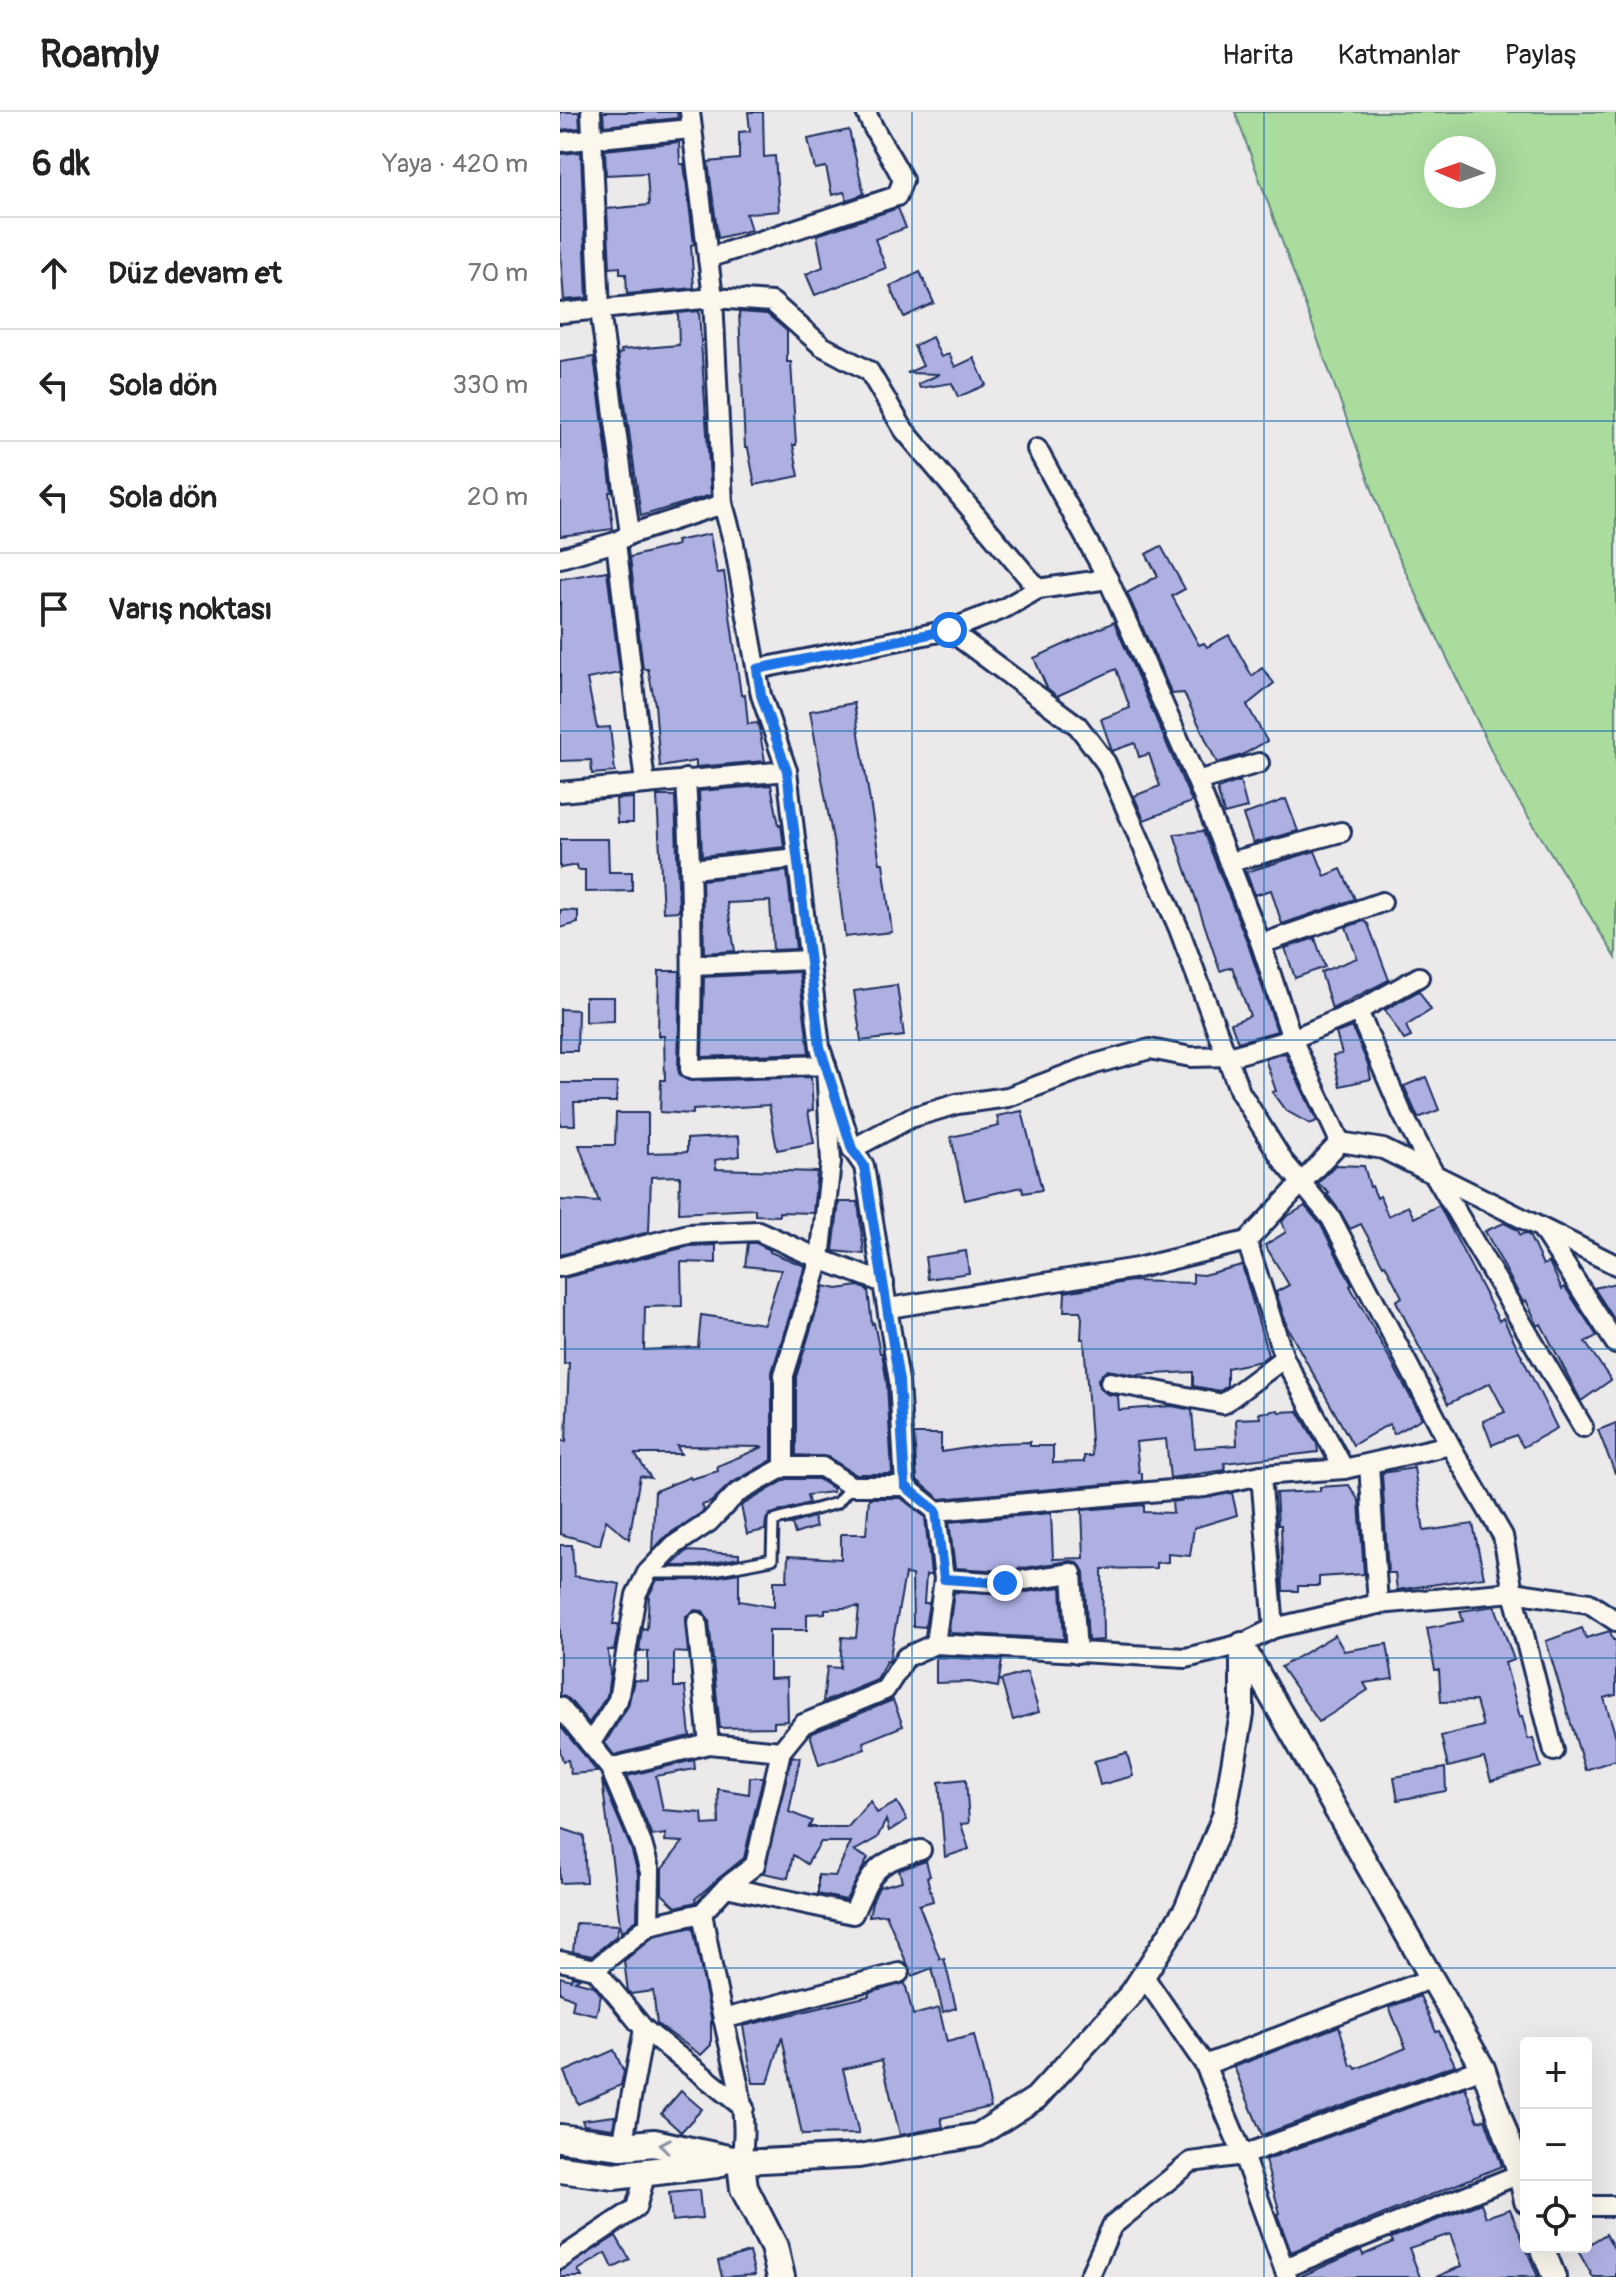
<!DOCTYPE html>
<html lang="tr">
<head>
<meta charset="utf-8">
<style>
	body { margin:0; font-family:Pangolin,sans-serif; background:#f2f2f2; color:#222 }
	.controls { position:absolute; right:24px; bottom:24px; display:grid; overflow:hidden; border-radius:8px; box-shadow:0 8px 32px #0002 }
	.controls button { width:72px; height:72px; display:grid; place-items:center; padding:0; border:0; border-bottom:2px solid #e0e0e0; background:#fff; color:#222; font:40px sans-serif }
	.compass { position:absolute; left:864px; top:24px; width:72px; height:72px; border-radius:50%; background:#fff; box-shadow:0 8px 32px #0002; rotate:272deg }
	.stop { position:absolute; width:24px; height:24px; margin:-18px; border:6px solid #1a73e8; border-radius:50%; background:#fff }
	.stop.end { background:#1a73e8; border-color:#fff; box-shadow:0 2px 8px #0008 }
	.list { margin:0; padding:0; list-style:none }
	h2 { display:flex; justify-content:space-between; align-items:center; height:104px; margin:0; padding:0 32px; font-size:34px }
	h2 small { font-size:26px; font-weight:400; color:#767676 }
	.list li { display:grid; grid-template-columns:52px 1fr auto; gap:24px; align-items:center; box-sizing:border-box; height:112px; padding:0 32px; border-top:2px solid #e0e0e0 }
	.list b { display:block; font-size:30px; white-space:nowrap }
	.list em { font-size:26px; font-style:normal; color:#767676 }
	.icon { flex:none; width:44px; height:44px; fill:none; stroke:currentColor; stroke-width:2; stroke-linecap:round; stroke-linejoin:round }
	.map { position:relative; flex:none; width:1056px; height:2165px; overflow:hidden }
	header { display:flex; align-items:center; gap:48px; box-sizing:border-box; height:112px; padding:0 40px; background:#fff; border-bottom:2px solid #e0e0e0 }
	header strong { font-size:38px }
	nav { display:flex; gap:44px; margin-inline-start:auto; font-size:28px }
	main { display:flex }
	aside { flex:1; background:#fff }
	.map>svg:first-child { display:block }
</style>
</head>
<body>
<header>
<strong>Roamly</strong>
<nav><a>Harita</a><a>Katmanlar</a><a>Paylaş</a></nav>
</header>
<main>
<aside>
<h2>6 dk<small>Yaya · 420 m</small></h2>
<ul class="list">
<li><svg class="icon" aria-label="ahead" viewBox="0 0 24 24"><path d="M12 20V5M6 11l6-6 6 6"/></svg><div><b>Düz devam et</b></div><em>70 m</em></li>
<li><svg class="icon" aria-label="left" viewBox="0 0 24 24"><path d="M17 20v-9H6M10 6l-5 5 5 5"/></svg><div><b>Sola dön</b></div><em>330 m</em></li>
<li><svg class="icon" aria-label="left" viewBox="0 0 24 24"><path d="M17 20v-9H6M10 6l-5 5 5 5"/></svg><div><b>Sola dön</b></div><em>20 m</em></li>
<li><svg class="icon" aria-label="arrive" viewBox="0 0 24 24"><path d="M6 21V4h12l-3 4 3 4H6"/></svg><div><b>Varış noktası</b></div></li>
</ul>
</aside>
<div class="map">
<svg width="1056" height="2165" viewBox="0 0 1056 2165">
	<rect width="100%" height="100%" fill="#ebe9ea"/>
	<filter id="ink" filterUnits="userSpaceOnUse"><feTurbulence type="fractalNoise" baseFrequency=".0125" numOctaves="2"/><feDisplacementMap in="SourceGraphic" scale="16" xChannelSelector="R" yChannelSelector="G"/><feConvolveMatrix kernelMatrix="1 2 1 2 8 2 1 2 1" color-interpolation-filters="sRGB"/></filter>
	<g filter="url(#ink)">
		<path fill="#a9dc9d" stroke="#62867e" stroke-width="2" fill-rule="evenodd" d="M675,0H1056V846L945,667L831,429ZM876,36H924V84H876Z"/>
		<g fill="#adb0e1" stroke="#1b2f5e" stroke-width="2">
			<path d="M0,0H19L20,16L0,18Z"/>
			<path d="M43,0H117L118,6L44,14Z"/>
			<path d="M188,0H203L204,45L215,44L219,99L186,102L191,118L158,126L148,50L179,47V20L190,19Z"/>
			<path d="M289,18L304,82L287,88L284,80L272,83L266,55L255,57L248,27Z"/>
			<path d="M119,30L120,52H124L134,132L131,133L134,176L67,182L66,162H60V155L50,156L47,97L89,93L87,61L46,63L45,38Z"/>
			<path d="M21,40L27,186L4,188L0,133V42Z"/>
			<path d="M338,96L346,116L315,127L326,156L255,183L246,162L263,155L257,123Z"/>
			<path d="M360,160L374,191L344,205L330,174Z"/>
			<path d="M139,199L151,383L81,404L58,242L62,241L61,238L119,233L118,201Z"/>
			<path d="M179,200L207,202L227,219V250H231L236,333H233L239,364L195,373L188,336H185Z"/>
			<path d="M372,225L381,245L389,242L395,255L414,246L426,273L398,285L392,271L360,276L358,272L380,262L347,261L363,254L354,234Z"/>
			<path d="M34,245L52,380H49L53,417L0,424V250Z"/>
			<path d="M150,422L157,461L164,460L181,583L185,582L188,612L198,611L205,649L136,655V649L100,655L95,592L88,557H83L70,445L117,433L116,429Z"/>
			<path d="M601,434L625,477L612,484L639,533L644,531L647,535L669,523L692,564L702,556L714,571L687,593L707,629L682,643L657,651L624,581L612,582L567,481L598,464L586,442Z"/>
			<path d="M47,459L60,561L27,567L37,616L50,615L55,660L32,662L31,648L0,649V467Z"/>
			<path d="M554,510L632,690L584,708L574,684L600,674L589,642L579,645L575,631L552,639L541,607L570,596L556,557L497,584L487,576L474,546Z"/>
			<path d="M294,591L320,751H323L332,820L285,825L274,734L250,599Z"/>
			<path d="M680,669L687,696L664,702L657,677Z"/>
			<path d="M211,673L219,713L221,712L224,735L142,744L139,679Z"/>
			<path d="M97,684H115L119,799L103,800Z"/>
			<path d="M73,686V711H57L56,687Z"/>
			<path d="M726,687L738,719L693,731L683,703Z"/>
			<path d="M643,719L688,832L717,919L678,930L671,911L690,904L672,855L660,859L614,722Z"/>
			<path d="M0,727H48L49,760H72V779L25,780V758H18L17,753L0,756Z"/>
			<path d="M755,739L765,764L781,757L795,787L722,812L711,778L695,783L686,760Z"/>
			<path d="M227,759L236,837L213,838L210,789L167,791L175,839L144,841L142,768Z"/>
			<path d="M0,798L18,799V811L0,816Z"/>
			<path d="M804,809L808,812L829,868L772,897L761,860L797,846L786,815Z"/>
			<path d="M755,826L765,855L735,866L725,836Z"/>
			<path d="M99,859H120L118,957L120,964L130,969L251,965L253,998L248,999L254,1031L217,1038L209,993L133,998V1002L100,1000L101,968H105L104,924H98Z"/>
			<path d="M239,860L249,941L142,945L144,865Z"/>
			<path d="M337,873L344,924L301,929L294,879Z"/>
			<path d="M859,879L871,898L846,914L851,925L844,928L825,898Z"/>
			<path d="M25,885H54V909L25,910Z"/>
			<path d="M0,897L18,898L17,939H0Z"/>
			<path d="M792,915L808,952L811,967L780,974L773,943L782,942L776,921Z"/>
			<path d="M725,941L757,1009L750,1012L725,998L712,980L716,979L705,947Z"/>
			<path d="M866,965L879,998L858,1006L844,974Z"/>
			<path d="M0,971H57L56,990H14L15,1013H0Z"/>
			<path d="M462,999L482,1078L463,1081L462,1075L405,1088L391,1025L439,1014L437,1004Z"/>
			<path d="M56,1001H88V1041L127,1040V1027L179,1024L180,1044L155,1048L156,1057L257,1060L253,1101L219,1100V1104L195,1103V1097L119,1101L120,1064L91,1065L89,1120L0,1143V1088L39,1090L19,1033H55Z"/>
			<path d="M775,1053L804,1054L810,1075L812,1074L817,1086L820,1084L828,1104L848,1094L854,1106L879,1093L939,1209L943,1206L997,1316L963,1335L956,1323L932,1333L923,1309L945,1300L930,1271L888,1292L836,1189L842,1185L825,1152L823,1153L801,1112L790,1117L780,1099L767,1082L769,1081L758,1071Z"/>
			<path d="M279,1090H298L304,1142L273,1139Z"/>
			<path d="M745,1094L761,1113L792,1173L790,1174L862,1306L834,1322L829,1312L793,1333L727,1215L716,1180L729,1173L705,1133L726,1120L722,1110L726,1105Z"/>
			<path d="M944,1111L958,1118L960,1123L964,1121L969,1123L983,1153L989,1150L1002,1177L1005,1175L1037,1224L1025,1230L1051,1268L1021,1289L981,1212L978,1214L966,1188L963,1190L925,1119Z"/>
			<path d="M188,1131H196L210,1138V1140L245,1154L212,1260V1348L170,1372L151,1390L142,1393L144,1398L141,1401L106,1424L92,1439L95,1379L130,1365L131,1367L158,1359L157,1354L203,1335L117,1334L121,1342H75L91,1366L80,1364L69,1427L46,1408L40,1433L0,1422V1328L6,1330L8,1275L9,1251L4,1252V1166L130,1134L156,1133V1151L121,1150L122,1194L85,1195L84,1238L138,1235L141,1203L204,1212L221,1158L185,1154Z"/>
			<path d="M406,1139L409,1161L368,1167L365,1145Z"/>
			<path d="M682,1153L708,1243L701,1249L667,1256V1274L660,1279L633,1274V1260L575,1263L547,1258L538,1267L539,1275L547,1282L558,1284L559,1298L612,1294L632,1298L635,1336L677,1333L676,1307L700,1306L699,1301L718,1298L719,1300L738,1299L757,1332L758,1340L664,1351L666,1358L610,1366L606,1327L576,1330L579,1361H582V1369L380,1387L357,1368L354,1322H381V1340L439,1331L470,1330V1334H493V1351L524,1350V1344H532L524,1227H521L522,1206L520,1199H504L505,1180L572,1169L633,1171V1162L643,1163Z"/>
			<path d="M1056,1171V1210L1034,1176Z"/>
			<path d="M264,1174L277,1177L299,1174L308,1178L312,1212L314,1211L320,1241H322L327,1272L332,1362H295L268,1345L236,1343V1265Z"/>
			<path d="M1056,1311V1361H1055L1038,1318Z"/>
			<path d="M854,1356L864,1419L913,1412L924,1465L837,1478L835,1461H828L822,1361Z"/>
			<path d="M227,1367H258L272,1376L273,1380L247,1383L249,1391L210,1402L206,1408L205,1418L187,1422L181,1394Z"/>
			<path d="M789,1373L799,1389L804,1462L759,1465V1474H738V1479H723L721,1413H718L716,1381L760,1379V1375Z"/>
			<path d="M672,1381L677,1403L634,1416L630,1444L608,1442V1450L596,1451V1456L542,1457L543,1528L528,1529L524,1460L517,1450L510,1449L444,1459L395,1456L389,1410L491,1401L493,1447L524,1446L522,1398L584,1393V1400L613,1401L612,1390Z"/>
			<path d="M309,1386H341L365,1405L371,1463H366L364,1491H369L365,1515L353,1514L352,1463L345,1462L329,1550L326,1549L317,1568L263,1590L267,1555L280,1556L282,1525L296,1526L299,1495L265,1497V1501L247,1502V1518H209V1567L227,1566L228,1609L214,1610V1615L160,1616L149,1509L143,1499L135,1498L126,1504L125,1510L128,1541L114,1540V1575H125L130,1624L54,1643L45,1631L68,1594L74,1568L88,1569V1539H79L82,1516L87,1517L89,1483L97,1468H138L179,1461V1489L214,1495V1469H227L228,1444L281,1447V1422H306Z"/>
			<path d="M253,1405L256,1415L235,1422L232,1412L224,1414Z"/>
			<path d="M0,1433H12L14,1464L60,1472L53,1512H59L54,1538H48L50,1562L47,1584L29,1611L9,1587L0,1583Z"/>
			<path d="M127,1439L179,1442V1446L137,1454H111Z"/>
			<path d="M501,1475L504,1527L391,1521L389,1517L394,1480L446,1483Z"/>
			<path d="M935,1494L954,1548L945,1551L960,1605L962,1604L968,1627L973,1626L981,1655L931,1669L924,1646L888,1655L881,1624L923,1614L916,1589L881,1590L879,1558H875L867,1516L903,1509L900,1499Z"/>
			<path d="M1022,1516L1026,1526L1050,1519L1053,1528H1056V1583L1044,1586L1056,1625V1648L1025,1658L986,1529Z"/>
			<path d="M775,1523L784,1539L827,1532L833,1567L804,1571L808,1578L759,1610L721,1555Z"/>
			<path d="M376,1545L442,1548L438,1575L410,1570L376,1571Z"/>
			<path d="M467,1560L479,1600L453,1608L441,1568Z"/>
			<path d="M333,1588L343,1614L303,1630L305,1637L259,1653L250,1622Z"/>
			<path d="M0,1614L20,1638L37,1660L11,1662L8,1648L3,1649L0,1639Z"/>
			<path d="M567,1641L573,1664L540,1673L534,1649Z"/>
			<path d="M232,1644L240,1646L229,1700L252,1709L249,1715H288L310,1689L317,1701L337,1690L347,1708L329,1719L326,1708L317,1726L294,1739L308,1746L286,1788L258,1782V1763L275,1764L291,1730H261L247,1752L233,1743L228,1766L203,1761Z"/>
			<path d="M134,1648L135,1657L96,1664L103,1698L142,1701L143,1713L159,1712L158,1677L189,1682L190,1665H203L184,1746L159,1766L135,1787L136,1790L116,1795L102,1782V1757L123,1730L105,1729L106,1722L92,1724L67,1664Z"/>
			<path d="M885,1656L886,1679L838,1688L834,1665Z"/>
			<path d="M406,1667L409,1711L401,1712L409,1737L385,1745L379,1670Z"/>
			<path d="M42,1668L71,1736L78,1762L77,1807L61,1821Z"/>
			<path d="M0,1716L24,1724L26,1770L0,1771Z"/>
			<path d="M366,1749L370,1764L367,1765L373,1789L359,1793L380,1847L384,1846L396,1896L383,1900L372,1856L352,1864L326,1802L309,1804L312,1790L319,1775L342,1769L339,1758Z"/>
			<path d="M16,1811L59,1813L56,1824L32,1844L13,1840Z"/>
			<path d="M133,1815L151,1906V1933L141,1943L97,1912L93,1879L71,1882L68,1879L64,1849L94,1824Z"/>
			<path d="M12,1864L20,1866L15,1869L34,1874L41,1883L36,1903L12,1897L14,1887L0,1881V1865L11,1868Z"/>
			<path d="M345,1871L353,1903L379,1896L387,1930L414,1923L431,1995L381,2006L383,2015L340,2023L322,1948L283,1957L299,2022L242,2023L222,1925L208,1971H193L183,1914L309,1884L308,1881Z"/>
			<path d="M860,1884L876,1920L879,1919L895,1953L702,2023L674,1955L779,1914L791,1954L794,1953L796,1957L846,1936L829,1895Z"/>
			<path d="M54,1938L64,1960L61,1973L18,1992L4,1960Z"/>
			<path d="M905,1975L918,2009L925,2007L942,2054L731,2140L717,2102L720,2101L705,2048Z"/>
			<path d="M121,1979L142,1997L121,2020L101,2002Z"/>
			<path d="M55,2004L53,2017L24,2013L22,2008Z"/>
			<path d="M139,2078L142,2106L112,2109L109,2081Z"/>
			<path d="M921,2091L926,2105L950,2097L978,2165H876L902,2154L890,2122L849,2136L860,2165H739L801,2138L803,2143L833,2130L831,2126Z"/>
			<path d="M1046,2122L1056,2140V2165H1033L1018,2139Z"/>
			<path d="M56,2124L70,2148L53,2156L46,2141L18,2158L22,2165H0V2159Z"/>
			<path d="M189,2140L195,2163L162,2165L158,2149Z"/>
		</g>
		<g fill="none" stroke-linecap="round" stroke-linejoin="round">
			<defs>
				<path id="service" d="M91,1461H138L212,1447L213,1409L277,1391L291,1374"/>
				<g id="minor">
					<path d="M31,0L40,198L70,422"/>
					<path d="M130,0L153,186L163,392L174,432L201,583L227,659L260,935L292,1037L304,1054L339,1269L345,1374L376,1399L645,1375L701,1363L784,1357L890,1333"/>
					<path d="M0,30L130,17"/>
					<path d="M148,146L337,84L343,68C332,44 316,25 306,0"/>
					<path d="M0,201L153,186L212,190L262,234L309,259L344,318L478,477"/>
					<path d="M477,337L548,467L637,669L701,832L732,927L780,1030"/>
					<path d="M56,430L85,671"/>
					<path d="M0,446L56,430L70,422L163,392"/>
					<path d="M389,518L518,614L546,651L619,817L680,980L723,1049L771,1106L890,1333L943,1424L953,1480L994,1639"/>
					<path d="M197,557L389,518L443,497L478,477L548,467"/>
					<path d="M126,667C132,765 133,860 130,957L266,953L271,1050L260,1147L224,1263V1355"/>
					<path d="M637,669L699,651"/>
					<path d="M0,680L227,659"/>
					<path d="M670,750L781,720"/>
					<path d="M132,757L238,746"/>
					<path d="M701,832L822,790"/>
					<path d="M133,853L250,848"/>
					<path d="M798,899L842,1001L874,1062L1023,1315"/>
					<path d="M292,1037L350,1006L397,992L448,985L535,952L590,937L631,945L672,944L732,927L798,899L859,865"/>
					<path d="M982,1117L1056,1232"/>
					<path d="M687,1129L724,1246L784,1357"/>
					<path d="M0,1155L128,1122L198,1119L260,1147L324,1171"/>
					<path d="M329,1196L577,1156L687,1129L780,1030L823,1037L1056,1153"/>
					<path d="M550,1270L663,1292L724,1246"/>
					<path d="M809,1352L818,1492"/>
					<path d="M701,1363L714,1516"/>
					<path d="M384,1467L445,1471L512,1461L517,1541"/>
					<path d="M137,1510L149,1632"/>
					<path d="M375,1532L626,1546L682,1532L714,1516L818,1492L953,1480L1029,1491L1056,1509"/>
					<path d="M0,1595L50,1656L82,1732L90,1760L89,1813"/>
					<path d="M30,1632L58,1588L76,1483L87,1461L113,1434L149,1410L176,1382L224,1355H262L291,1374H345"/>
					<path d="M50,1656L149,1632L221,1639"/>
					<path d="M166,1775L293,1802C313,1758 314,1751 361,1738"/>
					<path d="M142,1801L166,1775L195,1753L221,1639L243,1612L325,1578L346,1545L375,1532L384,1467L376,1399"/>
					<path d="M0,1849L35,1857L89,1813L142,1801C149,1837 155,1874 164,1910C174,1957 190,2001 181,2050"/>
					<path d="M35,1857L84,1917L184,1996"/>
					<path d="M583,1863L645,1953L683,2043L727,2165"/>
					<path d="M163,1907L339,1861"/>
					<path d="M645,1953L872,1866"/>
					<path d="M62,2034L84,1917"/>
					<path d="M1026,2094H1056"/>
					<path d="M0,2147L76,2096L86,2060"/>
					<path d="M724,2156L960,2062"/>
					<path d="M529,2165L552,2114L631,2050L683,2043L923,1956"/>
				</g>
				<g id="tertiary">
					<path d="M682,1533L923,1956L960,2062L966,2089"/>
					<path d="M181,2050L299,2044L418,2023L476,1986L572,1881L626,1797L664,1704L682,1602V1532"/>
					<path d="M982,2135L994,2165"/>
				</g>
				<g id="secondary">
					<path d="M0,2026L62,2034L94,2031L181,2050"/>
					<path d="M181,2050L184,2076L214,2135L221,2165"/>
					<path d="M0,2057L54,2064L157,2052"/>
				</g>
			</defs>
			<use href="#service" stroke="#1b2f5e" stroke-width="15"/>
			<use href="#minor" stroke="#1b2f5e" stroke-width="24"/>
			<use href="#tertiary" stroke="#1b2f5e" stroke-width="28"/>
			<use href="#secondary" stroke="#1b2f5e" stroke-width="32"/>
			<use href="#service" stroke="#fbf7ec" stroke-width="9"/>
			<use href="#minor" stroke="#fbf7ec" stroke-width="18"/>
			<use href="#tertiary" stroke="#fbf7ec" stroke-width="22"/>
			<use href="#secondary" stroke="#fbf7ec" stroke-width="26"/>
		</g>
		<defs><path id="oneway-chevron" d="M-2-3.5L2.5 0L-2 3.5" fill="none" stroke-width="1.6" stroke-linecap="round" stroke-linejoin="round" transform="scale(2)"/></defs>
		<use stroke="#8b93a5" href="#oneway-chevron" transform="translate(105 2033) rotate(-170)"/>
	</g>
	<g fill="none" stroke-linecap="round" stroke-linejoin="round" filter="url(#ink)">
		<path stroke="#1a73e8" stroke-width="10" d="M389,518L197,557L201,583L227,659L260,935L292,1037L304,1054L339,1269L345,1374L376,1399L384,1467L445,1471"/>
	</g>
	<path fill="none" stroke="#1f6fb2" stroke-width="2" stroke-opacity="0.55" d="M352,0V2165M704,0V2165M0,309H1056M0,619H1056M0,928H1056M0,1237H1056M0,1546H1056M0,1856H1056"/>
</svg>
<div class="controls">
<button>+</button>
<button>−</button>
<button><svg class="icon" aria-label="locate" viewBox="0 0 24 24"><circle cx="12" cy="12" r="6"/><path d="M12 2v4M12 18v4M2 12h4M18 12h4"/></svg></button>
</div>
<svg class="compass" viewBox="-18 -18 36 36"><path d="M0-13l5 13h-10z" fill="#e53935"/><path d="M0 13l5-13h-10z" fill="#767676"/></svg>
<div class="stop" style="left:389px;top:518px"></div>
<div class="stop end" style="left:445px;top:1471px"></div>
</div>
</main>
</body>
</html>
